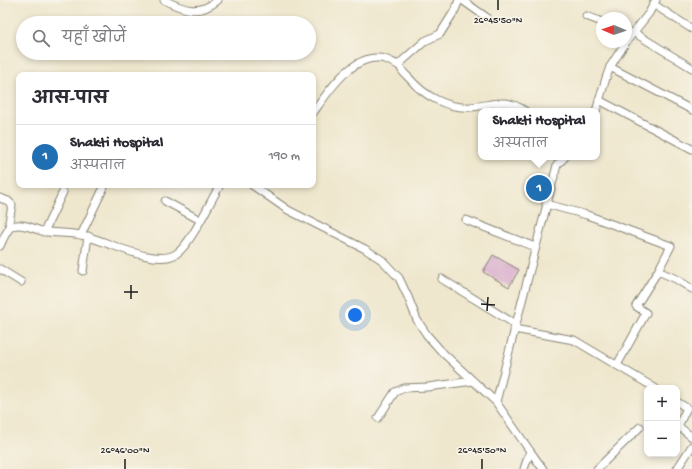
<!DOCTYPE html>
<html lang="hi">
<head>
<meta charset="utf-8">
<style>
	body { margin:0; font-family:"Gochi Hand","Playpen Sans Deva",sans-serif; background:#f2f2f3; color:#2b2b33 }
	.controls { position:absolute; right:12px; bottom:12px; display:grid; overflow:hidden; border-radius:8px; box-shadow:0 2px 6px #0003 }
	.controls button { width:36px; height:36px; display:grid; place-items:center; padding:0; border:0; border-bottom:1px solid #e1e1e2; background:#fff; color:#2b2b33; font:20px sans-serif }
	.compass { position:absolute; left:596px; top:12px; width:36px; height:36px; border-radius:50%; background:#fff; box-shadow:0 2px 6px #0003; rotate:272deg }
	.you { position:absolute; left:355px; top:315px; width:14px; height:14px; margin:-10px; border:3px solid #fff; border-radius:50%; background:#1a73e8; box-shadow:0 0 0 6px #1a73e833 }
	.badge { display:grid; place-items:center; width:26px; height:26px; border-radius:50%; background:#1f6fb2; color:#fff; font-size:13px; font-weight:700 }
	.pin { position:absolute; translate:-50% -50%; border:2px solid #fff; box-shadow:0 1px 4px #0006 }
	.popup { position:absolute; left:478px; top:108px; width:122px; height:52px; box-sizing:border-box; display:grid; place-content:center; border-radius:8px; background:#fff; filter:drop-shadow(0 1px 3px #0005); font-size:13px; white-space:nowrap; color:#7c7c81 }
	.popup b { font-size:15px; color:#2b2b33 }
	.popup::after { content:''; position:absolute; left:50%; top:100%; margin-left:-8px; border:8px solid transparent; border-top-color:#fff }
	.list { margin:0; padding:0; list-style:none }
	h2 { display:flex; justify-content:space-between; align-items:center; height:52px; margin:0; padding:0 16px; font-size:17px }
	h2 small { font-size:13px; font-weight:400; color:#7c7c81 }
	.list li { display:grid; grid-template-columns:26px 1fr auto; gap:12px; align-items:center; box-sizing:border-box; height:64px; padding:0 16px; border-top:1px solid #e1e1e2 }
	.list b { display:block; font-size:15px; white-space:nowrap }
	.list p { margin:0; font-size:13px; white-space:nowrap; color:#7c7c81 }
	.list em { font-size:13px; font-style:normal; color:#7c7c81 }
	.icon { flex:none; width:22px; height:22px; fill:none; stroke:currentColor; stroke-width:2; stroke-linecap:round; stroke-linejoin:round }
	.map { position:relative; flex:none; width:692px; height:469px; overflow:hidden }
	.search { position:absolute; background:#fff; box-shadow:0 2px 6px #0003; left:16px; top:16px; width:300px; height:44px; display:flex; align-items:center; gap:10px; box-sizing:border-box; padding:0 14px; border-radius:22px; color:#7c7c81; font-size:15px }
	.panel { position:absolute; background:#fff; box-shadow:0 2px 6px #0003; left:16px; top:72px; width:300px; height:116px; border-radius:8px }
	.map>svg:first-child { display:block }
</style>
</head>
<body>
<div class="map">
<svg width="692" height="469" viewBox="0 0 692 469">
	<rect width="100%" height="100%" fill="#f7f3e8"/>
	<filter id="ink" filterUnits="userSpaceOnUse"><feTurbulence type="fractalNoise" baseFrequency=".025" numOctaves="2"/><feDisplacementMap in="SourceGraphic" scale="8" xChannelSelector="R" yChannelSelector="G"/><feConvolveMatrix kernelMatrix="1 2 1 2 8 2 1 2 1" color-interpolation-filters="sRGB"/></filter>
	<filter id="wash" filterUnits="userSpaceOnUse"><feTurbulence type="fractalNoise" baseFrequency=".012" numOctaves="4" result="noise"/><feDisplacementMap in="SourceGraphic" scale="16" xChannelSelector="R" yChannelSelector="G"/><feGaussianBlur stdDeviation="0.9" result="paint"/><feColorMatrix in="noise" values="0 0 0 0 0 0 0 0 0 0 0 0 0 0 0 0 0 1.4 0 .05"/><feComposite in="paint" operator="in"/></filter>
	<g filter="url(#wash)">
		<rect width="100%" height="100%" fill="#efe7cd"/>
		<g id="blocks">
			<g fill="#d8accc">
				<path d="M535,180L547,183L544,195L532,193Z"/>
				<path d="M493,255L519,270L509,287L483,272Z"/>
			</g>
		</g>
	</g>
	<g filter="url(#ink)">
		<use href="#blocks" fill-opacity="0" stroke="#868274" stroke-width="1"/>
		<g fill="none" stroke-linecap="round" stroke-linejoin="round">
			<defs>
				<g id="minor">
					<path d="M164,0C184,10 199,16 218,0"/>
					<path d="M459,0L455,10L440,34L425,41L400,63C399,69 405,74 409,78C424,96 448,109 471,107C493,105 505,97 525,111"/>
					<path d="M462,0L486,17"/>
					<path d="M653,4L692,29"/>
					<path d="M586,16L602,22"/>
					<path d="M633,32L692,68"/>
					<path d="M626,42L649,13L656,0"/>
					<path d="M610,67L692,110"/>
					<path d="M599,100L692,149"/>
					<path d="M596,111L606,78L610,67L626,42"/>
					<path d="M313,113C328,92 351,56 379,58C386,58 393,63 400,66"/>
					<path d="M252,185L288,210L365,249L382,260L399,278L408,297L417,320L427,335L442,352L496,402"/>
					<path d="M0,198L8,201L12,205L9,222L10,227"/>
					<path d="M165,201L200,220"/>
					<path d="M546,204L587,215L671,246L658,271L676,279L692,289"/>
					<path d="M466,220L535,247"/>
					<path d="M44,232L63,192"/>
					<path d="M81,235L105,185"/>
					<path d="M0,246C3,240 7,228 13,226C21,222 34,229 42,231C56,234 71,232 85,236C107,241 155,267 176,254C191,244 210,202 220,185"/>
					<path d="M0,269L21,282"/>
					<path d="M83,271L88,236"/>
					<path d="M442,279L515,324"/>
					<path d="M514,329L574,340L655,388"/>
					<path d="M617,365L646,313L636,306L658,271"/>
					<path d="M677,402L687,408L678,426L692,437"/>
					<path d="M378,418L395,392L404,388L428,387L473,381"/>
					<path d="M530,451L543,469"/>
					<path d="M524,469L530,451L496,402L557,165L565,157"/>
					<path d="M597,469L640,427"/>
					<path d="M677,469L692,446"/>
				</g>
			</defs>
			<use href="#minor" stroke="#868274" stroke-width="9"/>
			<use href="#minor" stroke="#fff" stroke-width="7"/>
		</g>
	</g>
	<path fill="none" stroke="#1c1c1c" stroke-width="1.5" d="M498,10V0M124,292H138M131,299V285M481,304L495,305M487,311L488,297M125,469V459M482,469V459"/>
	<g font-size="10" text-anchor="middle" fill="#1c1c1c" stroke="#f7f3e8" stroke-width="3.5" stroke-linejoin="round" paint-order="stroke">
		<text x="498" y="23">26°45'50"N</text>
		<text x="125" y="453">26°46'00"N</text>
		<text x="482" y="453">26°45'50"N</text>
	</g>
</svg>
<div class="controls">
<button>+</button>
<button>−</button>
</div>
<svg class="compass" viewBox="-18 -18 36 36"><path d="M0-13l5 13h-10z" fill="#e53935"/><path d="M0 13l5-13h-10z" fill="#7c7c81"/></svg>
<div class="you"></div>
<div class="pin badge" style="left:539px;top:188px">1</div>
<div class="popup"><b>Shakti Hospital</b>अस्पताल</div>
<div class="search"><svg class="icon" aria-label="search" viewBox="0 0 24 24"><circle cx="10" cy="10" r="6"/><path d="M15 15l6 6"/></svg>यहाँ खोजें</div>
<section class="panel">
<h2>आस-पास<small></small></h2>
<ul class="list">
<li><span class="badge">1</span><div><b>Shakti Hospital</b><p>अस्पताल</p></div><em>190 m</em></li>
</ul>
</section>
</div>
</body>
</html>
